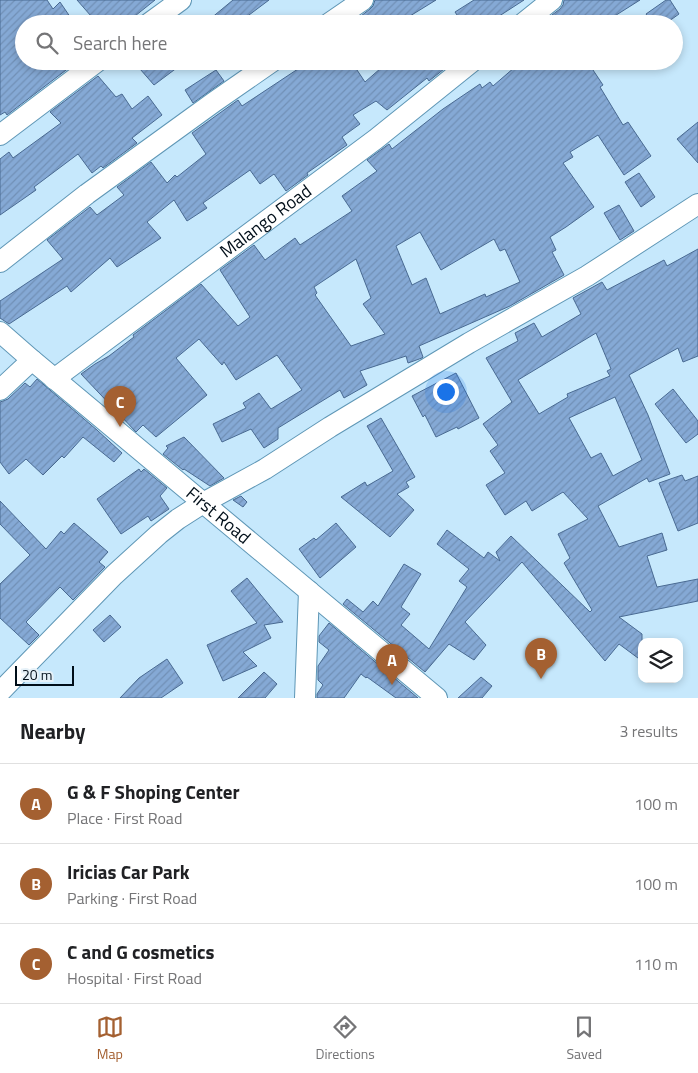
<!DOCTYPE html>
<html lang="en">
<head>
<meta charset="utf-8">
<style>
	body { margin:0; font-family:"Titillium Web",sans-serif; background:#f2f2f2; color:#202124 }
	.controls { position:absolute; right:15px; bottom:15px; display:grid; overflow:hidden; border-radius:10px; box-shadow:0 2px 8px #0003 }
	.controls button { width:45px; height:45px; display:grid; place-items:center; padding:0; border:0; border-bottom:1px solid #e0e0e0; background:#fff; color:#202124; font:25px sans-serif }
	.scale { position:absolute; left:15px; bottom:12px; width:59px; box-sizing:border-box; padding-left:5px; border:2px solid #000e19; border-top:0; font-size:14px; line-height:18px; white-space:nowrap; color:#000e19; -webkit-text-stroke:4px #e6f1f8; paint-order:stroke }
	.you { position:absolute; left:445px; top:391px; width:18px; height:18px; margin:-12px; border:4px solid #fff; border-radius:50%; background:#1a73e8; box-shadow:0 0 0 8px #1a73e833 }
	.badge { display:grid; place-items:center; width:32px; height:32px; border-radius:50%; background:#a46031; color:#fff; font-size:16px; font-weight:700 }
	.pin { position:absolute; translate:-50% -41px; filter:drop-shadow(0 1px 2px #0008) }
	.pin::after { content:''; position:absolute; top:26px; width:18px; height:15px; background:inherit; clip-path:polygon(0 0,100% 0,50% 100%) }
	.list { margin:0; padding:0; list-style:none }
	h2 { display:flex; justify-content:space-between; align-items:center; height:65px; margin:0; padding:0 20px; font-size:21px }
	h2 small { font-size:16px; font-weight:400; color:#757577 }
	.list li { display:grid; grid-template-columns:32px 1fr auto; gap:15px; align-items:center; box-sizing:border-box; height:80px; padding:0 20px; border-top:1px solid #e0e0e0 }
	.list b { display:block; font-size:19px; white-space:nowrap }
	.list p { margin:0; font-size:16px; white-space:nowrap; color:#757577 }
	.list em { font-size:16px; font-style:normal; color:#757577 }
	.icon { flex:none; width:28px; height:28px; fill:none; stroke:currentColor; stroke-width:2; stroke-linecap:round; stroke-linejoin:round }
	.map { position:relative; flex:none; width:698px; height:698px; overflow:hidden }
	.search { position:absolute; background:#fff; box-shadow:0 2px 8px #0003; left:15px; right:15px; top:15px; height:55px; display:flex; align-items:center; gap:12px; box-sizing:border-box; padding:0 18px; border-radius:28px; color:#757577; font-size:19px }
	.sheet { height:305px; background:#fff }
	nav { display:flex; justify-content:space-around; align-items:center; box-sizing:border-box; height:70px; border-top:1px solid #e0e0e0; background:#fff; font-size:14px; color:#757577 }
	nav a { display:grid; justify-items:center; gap:2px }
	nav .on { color:#a46031 }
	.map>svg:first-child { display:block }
</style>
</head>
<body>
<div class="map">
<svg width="698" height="698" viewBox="0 0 698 698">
	<defs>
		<pattern id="building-hatch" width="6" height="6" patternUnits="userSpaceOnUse" patternTransform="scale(1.25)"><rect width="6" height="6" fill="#85a9d5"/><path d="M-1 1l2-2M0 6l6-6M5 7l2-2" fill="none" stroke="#7190b6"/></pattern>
	</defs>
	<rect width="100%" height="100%" fill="#c6e8fc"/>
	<g fill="url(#building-hatch)" stroke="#496a92" fill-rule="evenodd">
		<path d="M0,0H47L53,9L60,2L75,24H24V61H78L7,115L5,112L0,115Z"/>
		<path d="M77,0H155L125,24H98Z"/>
		<path d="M233,0H269L237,24H204Z"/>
		<path d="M375,0H436L397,24H369L361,16L370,9L373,6Z"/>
		<path d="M474,0H524L487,24H463L455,12Z"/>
		<path d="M564,0H640L602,24H561L552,15L560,9L563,5Z"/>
		<path d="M666,0H670L679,14L665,24H653L646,14Z"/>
		<path d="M133,61H186L154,85Z"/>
		<path d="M310,61H351L365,82L389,61H454L429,81L427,78L387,110L376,101L353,115L360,124L342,137L347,145L307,173L308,175L286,191L274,174L260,184L250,170L203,203L207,208L187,221L174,200L147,222L161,238L117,267L110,258L71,292L67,286L9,324L0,318V301L63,259L47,240L90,207L97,215L124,195L117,187L151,162L167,183L175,175L177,177L206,154L192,133L238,100L242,106Z"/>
		<path d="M522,61H587L603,85L600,87L623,125L628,122L651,156L624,175L598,135L570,152L573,157L563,163L594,207L566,227L550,237L556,250L552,252L564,275L510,306L419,346L423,357L422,358L408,363L406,356L360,371L367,385L344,398L340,390L278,428V439L264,448L251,429L222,442L213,424L246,408L243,403L259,393L271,409L302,390L277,355L236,380L224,362L222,365L199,339L176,358L207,395L156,437L143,425L136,432L81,374L95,364L109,356L134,337L133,335L201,284L238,326L250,317L220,270L254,245L265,260L295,238L300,245L352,211L342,196L377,171L367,160L389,144L392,149L443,109L480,84L482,88L490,82L493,86ZM420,232L441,270L494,239L500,251L505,249L520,282L486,297L485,294L440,314L426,278L412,285L396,246ZM356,259L371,298L363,304L385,334L351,346L315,295L317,293L314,287Z"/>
		<path d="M216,70L224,81L193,103L185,90Z"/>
		<path d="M98,76L116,97L122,94L132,109L148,96L162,115L132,138L137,143L103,168L101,166L92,173L78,154L34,187L36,190L0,215V159L9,152L13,158L61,123L50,112Z"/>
		<path d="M698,122V163L677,139Z"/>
		<path d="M639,173L655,197L641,207L625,182Z"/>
		<path d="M619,205L634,231L620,240L604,213Z"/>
		<path d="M698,249V356L683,362L678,348L629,375L648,415L670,474L649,482L647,478L598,506L619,547L662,533L667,550L647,556L657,587L698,579V601L619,617L642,634V661L619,644L605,661L522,562L465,622L486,645L474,660L449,644L425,672L343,604L347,599L363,612L373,601L378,606L404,564L421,574L401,607L410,614L401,625L429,649L467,587L459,581L469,569L437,544L447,530L484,558L488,552L500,561L496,552L511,536L590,612L592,610L564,563L570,558L558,534L588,519L563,492L532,511L526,501L505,515L486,485L505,473L490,451L498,445L483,424L512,402L486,358L518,341L515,333L534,323L542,337L581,314L573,298L602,282L607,290L664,260L667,266ZM596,333L611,369L607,371L610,376L567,394L568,397L539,414L518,380ZM615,397L642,460L613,476L601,453L591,458L569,418Z"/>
		<path d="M456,373L479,418L458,429L457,427L436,437L425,415L423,417L412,396Z"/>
		<path d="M37,379L97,430L122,453L114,462L83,437L64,458L62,456L43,475L26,459L9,474L0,462V402L3,401L8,399L25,383L30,387Z"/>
		<path d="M673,389L698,421V434L686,443L655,404Z"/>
		<path d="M381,418L415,477L406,482L409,487L397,494L414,510L390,537L341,497L365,482L367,486L393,471L367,426Z"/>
		<path d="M184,437L224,478L210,486L184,469L183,470L163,454L168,448L166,446Z"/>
		<path d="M139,469L141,472L144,469L167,488L160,496L169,509L151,521L148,516L121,534L97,499Z"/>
		<path d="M682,475L685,481L698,476V523L678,531L659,483Z"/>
		<path d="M241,496L247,502L243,507L233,500Z"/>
		<path d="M0,501L46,549L61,531L64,534L74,523L108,552L99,562L105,567L73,600L60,587L26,622L39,635L29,645L0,618V584L30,555L0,524Z"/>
		<path d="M336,523L356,547L320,578L299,549L314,538L316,540Z"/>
		<path d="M247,578L283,622L264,625L271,638L243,652L257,666L223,681L207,645L257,623L231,591Z"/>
		<path d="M110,615L121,627L104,642L93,630Z"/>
		<path d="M329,623L418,698H396L367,677L366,678L361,674L344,698H317V694L323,685L318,680V666L329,650L319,642V636Z"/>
		<path d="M167,659L183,683L161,698H120L139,678Z"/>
		<path d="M264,672L277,684L265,698H238Z"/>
		<path d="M481,677L492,686L482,698H458Z"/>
	</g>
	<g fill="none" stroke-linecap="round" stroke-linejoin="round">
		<defs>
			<g id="minor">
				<path d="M148,24L181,0"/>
				<path d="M328,24L363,0"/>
				<path d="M522,24L552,0"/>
				<path d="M0,135L98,61"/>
				<path d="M0,262L87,194L214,102L273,61"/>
				<path id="s1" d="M0,332L32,360L437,698"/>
				<path id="s2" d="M54,379L376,139L473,61"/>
				<path d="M0,390L32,360"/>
				<path d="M0,692L114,575L159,534L178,519L203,503L265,469L330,427L469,343L587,276L698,204"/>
				<path d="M305,698L309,591"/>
			</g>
		</defs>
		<use href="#minor" stroke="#5f97b6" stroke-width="22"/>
		<use href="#minor" stroke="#fff" stroke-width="20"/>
	</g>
	<g text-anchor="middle" stroke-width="4.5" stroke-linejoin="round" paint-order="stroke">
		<g font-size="18" fill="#000e19" stroke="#e6f1f8">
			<text dy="6" stroke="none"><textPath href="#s2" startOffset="264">Malango Road</textPath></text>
			<text dy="6" stroke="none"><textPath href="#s1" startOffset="285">First Road</textPath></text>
		</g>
	</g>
</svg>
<div class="controls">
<button><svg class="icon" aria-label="layers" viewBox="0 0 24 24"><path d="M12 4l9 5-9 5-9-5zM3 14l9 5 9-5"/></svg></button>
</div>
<div class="scale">20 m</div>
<div class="you"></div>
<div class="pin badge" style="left:392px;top:685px">A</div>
<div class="pin badge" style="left:541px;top:679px">B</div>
<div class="pin badge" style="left:120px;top:427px">C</div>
<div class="search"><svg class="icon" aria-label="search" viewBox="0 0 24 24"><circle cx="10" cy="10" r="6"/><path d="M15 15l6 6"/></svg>Search here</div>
</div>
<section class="sheet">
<h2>Nearby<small>3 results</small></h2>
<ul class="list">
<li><span class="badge">A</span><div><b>G &amp; F Shoping Center</b><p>Place · First Road</p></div><em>100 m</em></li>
<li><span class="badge">B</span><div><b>Iricias Car Park</b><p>Parking · First Road</p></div><em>100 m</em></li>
<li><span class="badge">C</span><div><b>C and G cosmetics</b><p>Hospital · First Road</p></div><em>110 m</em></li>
</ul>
</section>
<nav>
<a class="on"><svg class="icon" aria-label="map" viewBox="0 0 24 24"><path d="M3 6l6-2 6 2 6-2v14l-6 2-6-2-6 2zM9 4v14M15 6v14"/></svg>Map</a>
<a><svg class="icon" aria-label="directions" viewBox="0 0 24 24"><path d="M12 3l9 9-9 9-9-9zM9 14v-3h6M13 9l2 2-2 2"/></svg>Directions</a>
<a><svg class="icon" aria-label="saved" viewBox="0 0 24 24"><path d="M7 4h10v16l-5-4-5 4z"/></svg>Saved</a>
</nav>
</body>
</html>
